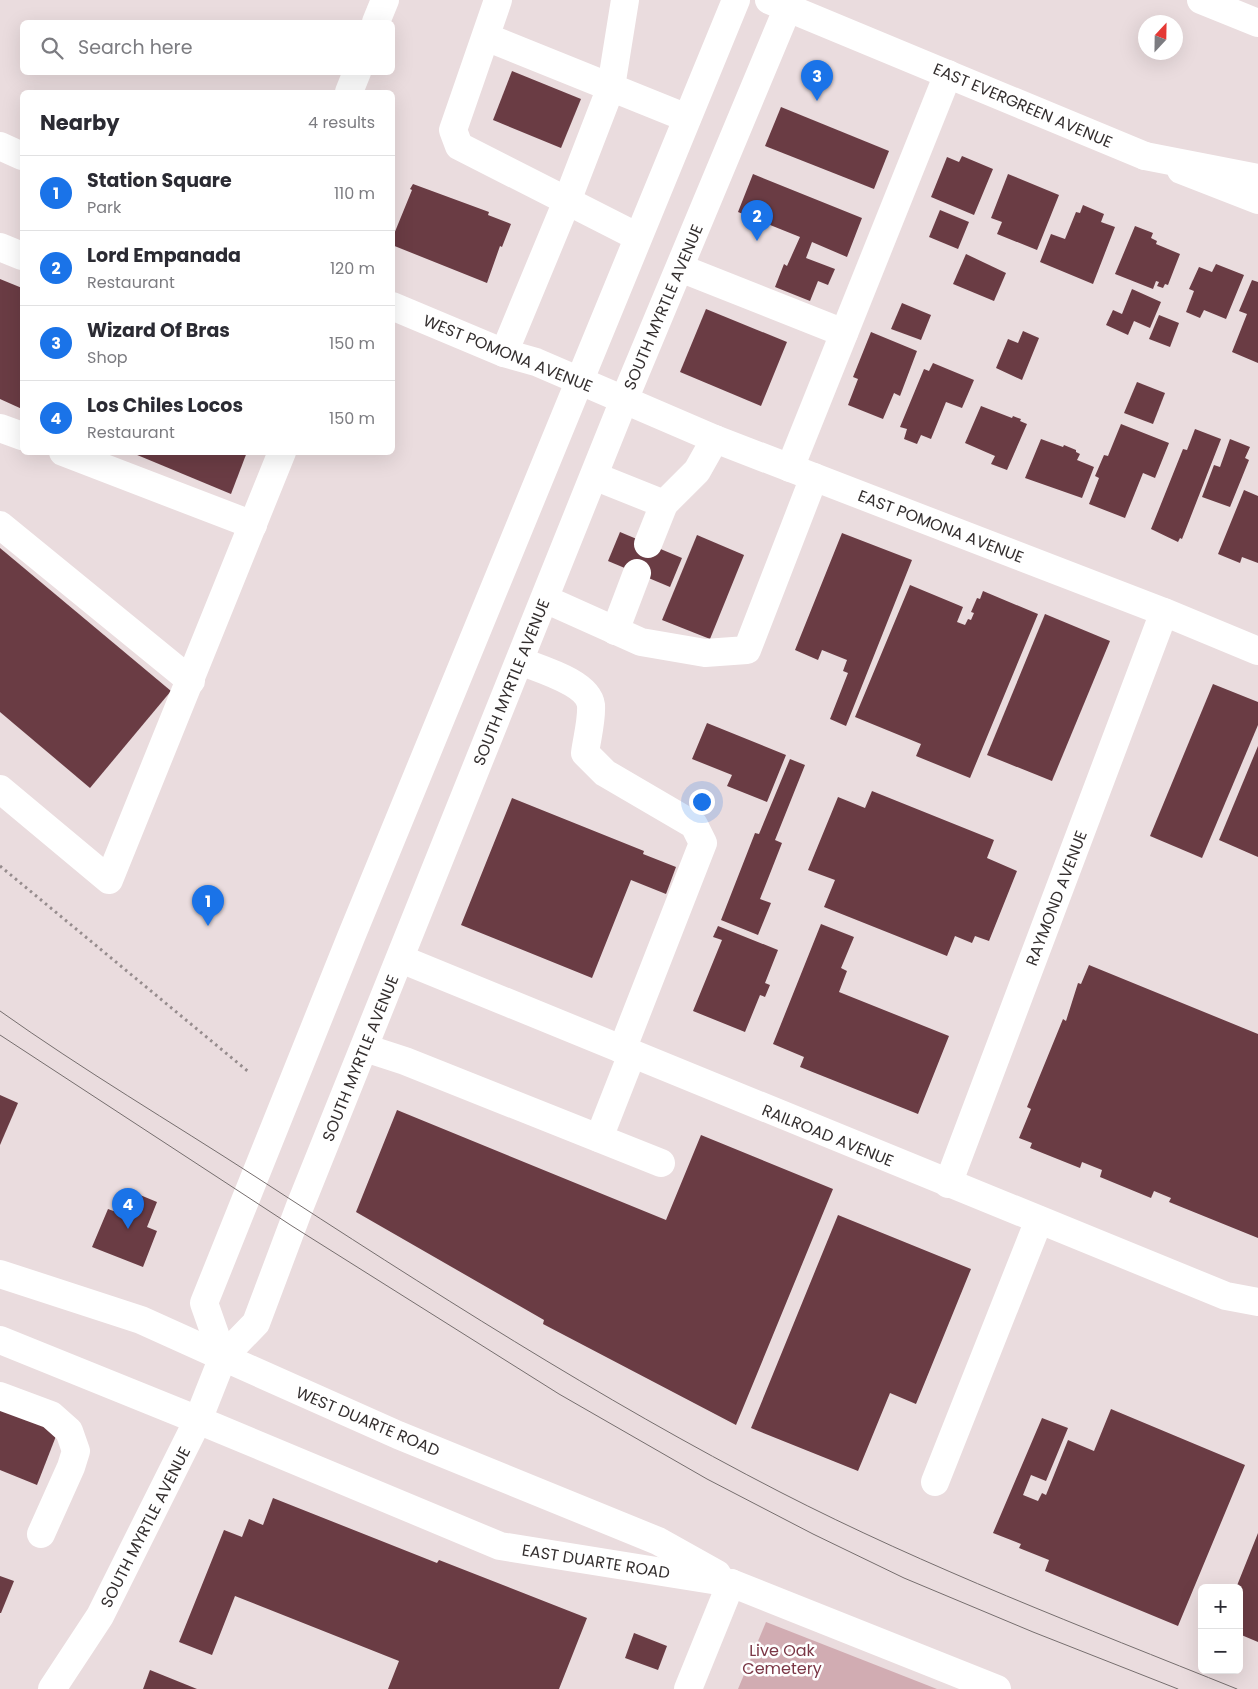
<!DOCTYPE html>
<html lang="en">
<head>
<meta charset="utf-8">
<style>
	body { margin:0; font-family:Poppins,sans-serif; background:#f7f7f7; color:#2b2b33 }
	.controls { position:absolute; right:15px; bottom:15px; display:grid; overflow:hidden; border-radius:8px; box-shadow:0 5px 20px #0002 }
	.controls button { width:45px; height:45px; display:grid; place-items:center; padding:0; border:0; border-bottom:1px solid #e1e1e2; background:#fff; color:#2b2b33; font:25px sans-serif }
	.compass { position:absolute; left:1138px; top:15px; width:45px; height:45px; border-radius:50%; background:#fff; box-shadow:0 5px 20px #0002; rotate:22deg }
	.you { position:absolute; left:701px; top:801px; width:18px; height:18px; margin:-12px; border:4px solid #fff; border-radius:50%; background:#1a73e8; box-shadow:0 0 0 8px #1a73e833 }
	.badge { display:grid; place-items:center; width:32px; height:32px; border-radius:50%; background:#1a73e8; color:#fff; font-size:16px; font-weight:700 }
	.pin { position:absolute; translate:-50% -41px; filter:drop-shadow(0 1px 2px #0008) }
	.pin::after { content:''; position:absolute; top:26px; width:18px; height:15px; background:inherit; clip-path:polygon(0 0,100% 0,50% 100%) }
	.list { margin:0; padding:0; list-style:none }
	h2 { display:flex; justify-content:space-between; align-items:center; height:65px; margin:0; padding:0 20px; font-size:21px }
	h2 small { font-size:16px; font-weight:400; color:#7c7c81 }
	.list li { display:grid; grid-template-columns:32px 1fr auto; gap:15px; align-items:center; box-sizing:border-box; height:75px; padding:0 20px; border-top:1px solid #e1e1e2 }
	.list b { display:block; font-size:19px; white-space:nowrap }
	.list p { margin:0; font-size:16px; white-space:nowrap; color:#7c7c81 }
	.list em { font-size:16px; font-style:normal; color:#7c7c81 }
	.icon { flex:none; width:28px; height:28px; fill:none; stroke:currentColor; stroke-width:2; stroke-linecap:round; stroke-linejoin:round }
	.map { position:relative; flex:none; width:1258px; height:1689px; overflow:hidden }
	.search { position:absolute; background:#fff; box-shadow:0 5px 20px #0002; left:20px; top:20px; width:375px; height:55px; display:flex; align-items:center; gap:12px; box-sizing:border-box; padding:0 18px; border-radius:8px; color:#7c7c81; font-size:19px }
	.panel { position:absolute; background:#fff; box-shadow:0 5px 20px #0002; left:20px; top:90px; width:375px; height:365px; border-radius:8px }
	.map>svg:first-child { display:block }
</style>
</head>
<body>
<div class="map">
<svg width="1258" height="1689" viewBox="0 0 1258 1689">
	<rect width="100%" height="100%" fill="#eadcde"/>
	<path fill="#d1acb2" d="M766,1622L937,1689H738Z"/>
	<g fill="#6a3c44">
		<path d="M512,71L581,99L561,148L493,120Z"/>
		<path d="M781,107L889,151L874,189L765,146Z"/>
		<path d="M962,156L993,169L974,215L931,197L947,157L959,162Z"/>
		<path d="M753,174L862,218L847,257L812,242L806,258L835,269L828,285L818,281L810,301L775,287L784,264L787,266L800,237L738,212Z"/>
		<path d="M1008,174L1059,195L1037,250L997,234L1002,222L991,218Z"/>
		<path d="M413,184L489,212L488,215L511,224L502,247L500,246L487,283L392,245V239L412,190L410,189Z"/>
		<path d="M1083,205L1104,214L1101,222L1115,227L1093,284L1040,262L1051,234L1065,239L1076,212L1080,213Z"/>
		<path d="M940,210L969,222L958,249L929,237Z"/>
		<path d="M1135,226L1153,233L1151,238L1157,241L1156,244L1180,254L1168,285L1165,284L1163,288L1157,286L1159,282L1156,281L1153,289L1115,274Z"/>
		<path d="M966,254L1006,273L994,301L953,284Z"/>
		<path d="M1216,264L1244,275L1226,319L1204,310L1200,318L1186,312L1194,291L1189,289L1199,267L1212,272Z"/>
		<path d="M0,279L22,288V409L0,399Z"/>
		<path d="M1252,280L1258,282V363L1232,352L1247,314L1239,311Z"/>
		<path d="M1132,289L1161,302L1150,328L1134,321L1128,335L1106,325L1113,310L1122,314Z"/>
		<path d="M902,303L931,315L921,340L891,329Z"/>
		<path d="M706,309L787,342L761,406L680,372Z"/>
		<path d="M1159,315L1179,323L1170,347L1149,339Z"/>
		<path d="M1023,331L1039,338L1022,380L996,368L1008,339L1018,343Z"/>
		<path d="M871,332L917,351L900,396L894,393L883,419L848,405L858,379L853,377Z"/>
		<path d="M933,363L974,380L962,408L946,402L931,439L921,435L917,444L904,439L907,429L900,427L924,369L929,371Z"/>
		<path d="M1137,382L1165,393L1153,424L1124,413Z"/>
		<path d="M981,406L1012,418L1013,416L1021,419L1020,421L1027,424L1007,470L991,464L995,456L965,443Z"/>
		<path d="M1121,424L1169,443L1155,478L1143,473L1125,518L1089,504L1099,478L1095,476L1104,455L1108,456Z"/>
		<path d="M1195,429L1221,439L1182,539L1180,538L1178,542L1151,529L1183,449L1187,450Z"/>
		<path d="M1041,439L1063,447L1064,445L1076,450V452L1080,454L1077,460L1094,467L1082,498L1025,478Z"/>
		<path d="M1230,439L1250,447L1245,458L1249,460L1230,507L1202,497L1214,465L1220,467Z"/>
		<path d="M130,452H247L231,494Z"/>
		<path d="M1244,490L1258,496V563L1242,557L1240,563L1218,554Z"/>
		<path d="M620,532L682,558L670,587L608,561Z"/>
		<path d="M842,533L912,560L846,726L830,719L848,673L843,671L847,660L822,650L818,660L795,650Z"/>
		<path d="M697,535L744,555L710,639L662,620Z"/>
		<path d="M0,548L171,691L90,788L0,712Z"/>
		<path d="M910,585L963,607L957,622L965,625L968,619L971,620L974,613L971,612L977,598L980,599L983,591L1038,614L970,778L916,756L921,744L855,717Z"/>
		<path d="M1045,614L1110,641L1052,781L987,755Z"/>
		<path d="M1213,684L1258,702V725L1202,858L1150,836Z"/>
		<path d="M707,723L786,755L767,802L727,786L732,775L692,759Z"/>
		<path d="M1258,746V857L1219,840Z"/>
		<path d="M790,759L805,765L775,840L782,843L760,899L771,903L758,935L721,920L755,833L759,834Z"/>
		<path d="M872,791L994,840L987,858L1017,871L989,941L975,936L972,943L955,936L947,956L824,907L835,880L808,870L838,797L865,808Z"/>
		<path d="M512,798L644,851L643,854L676,867L666,894L631,880L592,978L461,925Z"/>
		<path d="M821,924L854,937L841,968L847,971L839,992L949,1036L918,1114L800,1067L804,1057L773,1044Z"/>
		<path d="M718,926L778,950L765,983L770,985L765,997L760,995L745,1032L693,1011L722,940L713,937Z"/>
		<path d="M1089,965L1258,1034V1238L1169,1202L1171,1198L1154,1191L1151,1198L1100,1177L1102,1170L1082,1162L1080,1168L1030,1148L1032,1143L1019,1138L1031,1109L1027,1107L1063,1019L1066,1021L1078,983L1081,984Z"/>
		<path d="M0,1095L18,1103L0,1145Z"/>
		<path d="M397,1110L666,1220L701,1135L833,1189L736,1425L543,1324L544,1320L356,1212Z"/>
		<path d="M128,1190L157,1202L147,1227L157,1231L143,1267L92,1247L108,1209L119,1213Z"/>
		<path d="M838,1215L971,1269L916,1404L890,1393L858,1471L751,1428Z"/>
		<path d="M0,1400L58,1431L37,1485L0,1470Z"/>
		<path d="M1111,1409L1245,1465L1178,1626L1045,1571L1049,1560L1019,1548L1021,1544L993,1533L1042,1418L1068,1428L1046,1481L1031,1475L1023,1495L1038,1501L1042,1493L1046,1495L1068,1440L1094,1451Z"/>
		<path d="M273,1498L437,1563L439,1560L587,1618L559,1689H388L399,1661L235,1596L212,1655L179,1642L224,1530L242,1537L249,1519L263,1525Z"/>
		<path d="M1258,1533V1642L1239,1634V1588H1236Z"/>
		<path d="M0,1576L14,1581L1,1613H0Z"/>
		<path d="M634,1633L667,1646L658,1670L625,1658Z"/>
		<path d="M150,1670L197,1689H143Z"/>
	</g>
	<g fill="none" stroke-linecap="round" stroke-linejoin="round">
		<path stroke="#968c8d" stroke-width="3" stroke-dasharray="2.5 4" stroke-linecap="butt" d="M0,866L250,1073"/>
		<g stroke="#fff" stroke-width="28">
			<path d="M498,0L453,130L459,146L638,237"/>
			<path d="M376,22L385,0"/>
			<path d="M486,37L687,118"/>
			<path d="M349,92L357,72"/>
			<path d="M0,146L22,156"/>
			<path d="M1181,170L1258,200"/>
			<path d="M0,247L22,256"/>
			<path d="M680,268L844,333"/>
			<path d="M392,306L504,353L536,362L715,439L1164,612L1258,651"/>
			<path d="M504,353L567,201L611,87L625,0"/>
			<path d="M0,428L22,436"/>
			<path d="M63,452L253,525"/>
			<path d="M790,468L948,74"/>
			<path d="M594,476L664,504"/>
			<path d="M0,525L191,681"/>
			<path d="M648,544L664,504L697,471L715,439"/>
			<path d="M545,599L641,642L705,653L747,650L814,477"/>
			<path d="M615,631L637,573"/>
			<path d="M520,661C539,669 588,682 591,705C592,720 587,738 585,753L605,773L694,825L703,843L622,1050"/>
			<path d="M0,789L109,880L282,452"/>
			<path d="M401,959L1226,1296L1258,1302"/>
			<path d="M365,1048L405,1061L661,1163"/>
			<path d="M599,1138L632,1054"/>
			<path d="M948,1184L1164,612"/>
			<path d="M223,1357L398,1435L658,1541L717,1574"/>
			<path d="M0,1396L51,1415L69,1431L76,1451L71,1467L41,1534"/>
			<path d="M198,1420L500,1546L731,1583L997,1689"/>
			<path d="M935,1482L1039,1220"/>
			<path d="M688,1689L731,1583"/>
		</g>
		<g stroke="#fff" stroke-width="28">
			<path d="M769,0L1145,156"/>
			<path d="M0,1274L141,1320L223,1357"/>
			<path d="M0,1340L198,1420"/>
			<path d="M223,1357L204,1303L351,937L736,0"/>
			<path d="M52,1689L100,1616L198,1420L223,1357L256,1323L300,1206L624,400L791,0"/>
		</g>
		<g stroke="#fff" stroke-width="28">
			<path d="M1201,0L1258,23"/>
			<path d="M1145,156L1258,178"/>
		</g>
		<g stroke="#766e6e" stroke-width="1">
			<path d="M0,1011C83,1070 171,1122 256,1177C427,1288 599,1399 780,1492C928,1568 1083,1627 1237,1689"/>
			<path d="M0,1035L292,1226L559,1394L707,1479L813,1534L904,1578L1033,1632L1178,1689"/>
		</g>
	</g>
	<g text-anchor="middle" stroke-width="5" stroke-linejoin="round" paint-order="stroke">
		<g font-size="16" fill="#342f2f" stroke="#fff">
			<text transform="translate(1023 105) rotate(23)" y="6">EAST EVERGREEN AVENUE</text>
			<text transform="translate(663 307) rotate(-67)" y="6">SOUTH MYRTLE AVENUE</text>
			<text transform="translate(508 353) rotate(22)" y="6">WEST POMONA AVENUE</text>
			<text transform="translate(941 526) rotate(21)" y="6">EAST POMONA AVENUE</text>
			<text transform="translate(511 682) rotate(-68)" y="6">SOUTH MYRTLE AVENUE</text>
			<text transform="translate(1056 898) rotate(-69)" y="6">RAYMOND AVENUE</text>
			<text transform="translate(360 1058) rotate(-68)" y="6">SOUTH MYRTLE AVENUE</text>
			<text transform="translate(828 1135) rotate(22)" y="6">RAILROAD AVENUE</text>
			<text transform="translate(368 1421) rotate(23)" y="6">WEST DUARTE ROAD</text>
			<text transform="translate(145 1527) rotate(-63)" y="6">SOUTH MYRTLE AVENUE</text>
			<text transform="translate(596 1561) rotate(9)" y="6">EAST DUARTE ROAD</text>
		</g>
		<g font-size="16" fill="#7b3746" stroke="#fff">
			<text x="782" y="1656">Live Oak<tspan x="782" dy="18">Cemetery</tspan></text>
		</g>
	</g>
</svg>
<div class="controls">
<button>+</button>
<button>−</button>
</div>
<svg class="compass" viewBox="-18 -18 36 36"><path d="M0-13l5 13h-10z" fill="#e53935"/><path d="M0 13l5-13h-10z" fill="#7c7c81"/></svg>
<div class="you"></div>
<div class="pin badge" style="left:208px;top:926px">1</div>
<div class="pin badge" style="left:757px;top:241px">2</div>
<div class="pin badge" style="left:817px;top:101px">3</div>
<div class="pin badge" style="left:128px;top:1229px">4</div>
<div class="search"><svg class="icon" aria-label="search" viewBox="0 0 24 24"><circle cx="10" cy="10" r="6"/><path d="M15 15l6 6"/></svg>Search here</div>
<section class="panel">
<h2>Nearby<small>4 results</small></h2>
<ul class="list">
<li><span class="badge">1</span><div><b>Station Square</b><p>Park</p></div><em>110 m</em></li>
<li><span class="badge">2</span><div><b>Lord Empanada</b><p>Restaurant</p></div><em>120 m</em></li>
<li><span class="badge">3</span><div><b>Wizard Of Bras</b><p>Shop</p></div><em>150 m</em></li>
<li><span class="badge">4</span><div><b>Los Chiles Locos</b><p>Restaurant</p></div><em>150 m</em></li>
</ul>
</section>
</div>
</body>
</html>
